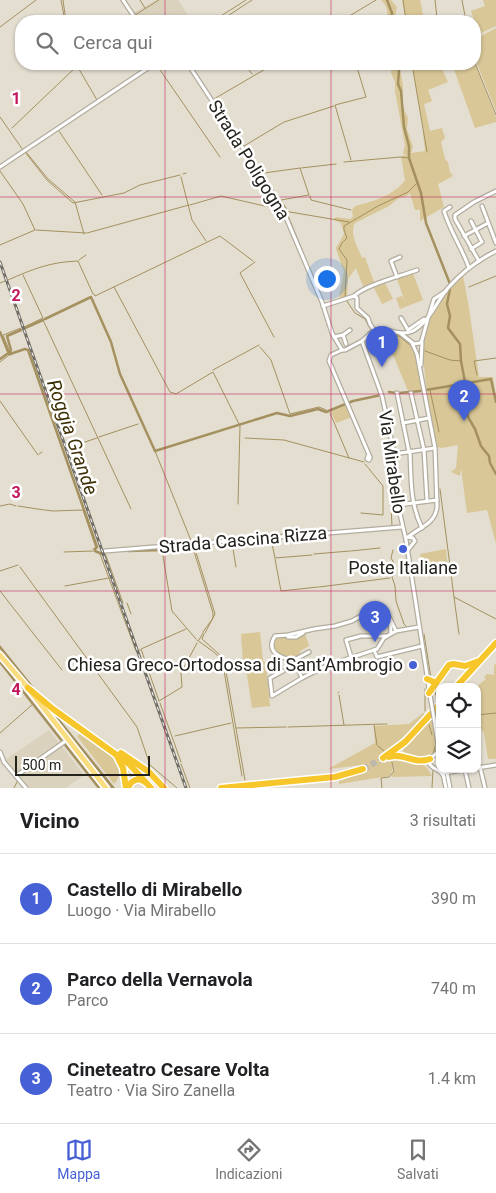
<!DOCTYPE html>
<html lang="it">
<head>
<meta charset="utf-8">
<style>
	body { margin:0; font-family:Roboto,sans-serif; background:#f6f6f6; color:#202124 }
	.controls { position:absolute; right:15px; bottom:15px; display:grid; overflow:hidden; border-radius:10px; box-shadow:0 1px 4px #0004 }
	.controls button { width:45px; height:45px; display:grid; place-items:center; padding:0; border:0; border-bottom:1px solid #e0e0e0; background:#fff; color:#202124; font:25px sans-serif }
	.scale { position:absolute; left:15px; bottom:12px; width:135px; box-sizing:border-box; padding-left:5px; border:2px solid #24221d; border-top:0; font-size:14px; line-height:18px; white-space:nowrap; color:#24221d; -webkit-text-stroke:4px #fff; paint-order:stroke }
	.you { position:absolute; left:326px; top:278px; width:18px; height:18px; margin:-12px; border:4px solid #fff; border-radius:50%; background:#1a73e8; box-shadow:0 0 0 8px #1a73e833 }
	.badge { display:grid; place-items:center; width:32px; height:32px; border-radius:50%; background:#4661d5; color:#fff; font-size:16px; font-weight:700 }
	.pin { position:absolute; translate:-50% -41px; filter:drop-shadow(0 1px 2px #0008) }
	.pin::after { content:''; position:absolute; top:26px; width:18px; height:15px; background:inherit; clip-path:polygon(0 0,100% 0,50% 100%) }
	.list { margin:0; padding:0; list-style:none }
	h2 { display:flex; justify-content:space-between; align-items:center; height:65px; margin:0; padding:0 20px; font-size:21px }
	h2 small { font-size:16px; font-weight:400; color:#757577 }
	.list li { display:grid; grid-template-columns:32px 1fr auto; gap:15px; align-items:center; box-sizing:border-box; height:90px; padding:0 20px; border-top:1px solid #e0e0e0 }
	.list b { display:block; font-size:19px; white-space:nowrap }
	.list p { margin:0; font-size:16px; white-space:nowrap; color:#757577 }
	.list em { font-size:16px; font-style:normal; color:#757577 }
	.icon { flex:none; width:28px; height:28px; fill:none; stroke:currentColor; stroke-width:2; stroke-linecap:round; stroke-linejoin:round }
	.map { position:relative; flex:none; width:496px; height:788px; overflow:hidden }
	.search { position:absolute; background:#fff; box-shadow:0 1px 4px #0004; left:15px; right:15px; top:15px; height:55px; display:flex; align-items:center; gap:12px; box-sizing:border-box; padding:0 18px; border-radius:20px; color:#757577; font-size:19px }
	.sheet { height:335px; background:#fff }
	nav { display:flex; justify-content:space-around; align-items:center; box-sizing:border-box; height:70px; border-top:1px solid #e0e0e0; background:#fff; font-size:14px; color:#757577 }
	nav a { display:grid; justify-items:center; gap:2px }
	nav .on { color:#4661d5 }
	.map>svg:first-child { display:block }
</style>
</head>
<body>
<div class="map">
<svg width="496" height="788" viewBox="0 0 496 788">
	<rect width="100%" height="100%" fill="#e4ded0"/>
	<g fill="#dbd2bd">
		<path d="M156,0H178L192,21H144L137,17L135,12Z"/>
		<path d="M49,730L84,775L66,788H27L5,760Z"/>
	</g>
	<g fill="#d9c797">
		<path d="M381,0H391L397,7L394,21H386C389,12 387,6 381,0Z"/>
		<path d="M402,0H420L424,20L406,21Z"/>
		<path d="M483,0H496V26L479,34L471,11L485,6Z"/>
		<path d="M496,28V111L475,59V39Z"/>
		<path d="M392,64H399L403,85V107L408,118L407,129L413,147L411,153L425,151L423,133L424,132L412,64H440L448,82L428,90L432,101L424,104L430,131L442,128L445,138L441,142L445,159L448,162L450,172L453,176L438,184L444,207L420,221V210H415L410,193L405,197L399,198L389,206L355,223C349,233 358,248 362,258L365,257L375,285L364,289L356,268L348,279L347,296L341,298L339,297L344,271C341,264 338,255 336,248L344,234L341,223L334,220V218L336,217L350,219L353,217L352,210L355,206C372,202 395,195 405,180L401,156L406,155L403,154L405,145L395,91V82L391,73Z"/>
		<path d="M452,64H475L496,118V122L475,128Z"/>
		<path d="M413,273L423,300L400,309L396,298L402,296L405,302L397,279Z"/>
		<path d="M463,275L469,308L479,377H493L496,397V544L487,510L467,513L461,468L460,476L451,472L456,468L458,445L442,448L437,447C430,410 417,357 428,320C432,306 452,285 463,275Z"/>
		<path d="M385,283L393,299L382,304L374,288Z"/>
		<path d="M378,331C385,332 395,331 401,335C420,346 419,371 421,390L408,391L394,357L374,332Z"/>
		<path d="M347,405L352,417L336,423L331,412Z"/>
		<path d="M446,549L448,570L424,573L420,554Z"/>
		<path d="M260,632L263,660L266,663L270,706L252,708L247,675L245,673L243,662L241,634Z"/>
		<path d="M305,633L309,646L300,651V655C286,663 268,655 276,637L283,636L291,638Z"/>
		<path d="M496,664V759H488L484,733L477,723V687H476L486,679L484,677L487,674L494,675V665Z"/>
		<path d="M423,713L427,715L390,749L380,755L385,763C400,753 397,760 410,762C423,764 426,764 432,776L392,777L391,776L395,769L392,761L393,769L389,776L339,784V781L365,772L362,765L328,769L375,743L374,726L409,724Z"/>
		<path d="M432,716L438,750C430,762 418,758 406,756L403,751L404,747Z"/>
		<path d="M82,732C95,742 133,763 114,784L77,736Z"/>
	</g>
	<path fill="#a4915f" d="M0,645L115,788H111L104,779L0,649Z"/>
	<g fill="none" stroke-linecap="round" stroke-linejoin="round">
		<g stroke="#a4915f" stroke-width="1">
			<path d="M61,0L65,21"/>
			<path d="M63,0L66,21"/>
			<path d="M140,0L145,8"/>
			<path d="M403,0L406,21"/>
			<path d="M435,0L437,18"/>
			<path d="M462,0L466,21"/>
			<path d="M129,7L142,21"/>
			<path d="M135,15L159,0"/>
			<path d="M439,17H440"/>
			<path d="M213,21L246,0"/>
			<path d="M220,21L252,0"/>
			<path d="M341,21L376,0"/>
			<path d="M0,27L36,0"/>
			<path d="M475,63L496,115"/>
			<path d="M76,64L97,100"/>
			<path d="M156,64L220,157"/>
			<path d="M244,64L252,74"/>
			<path d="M412,64L427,152"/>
			<path d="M142,70L151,64"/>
			<path d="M214,99L274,64"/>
			<path d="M0,117L23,150L0,165"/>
			<path d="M12,128L76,67L75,64"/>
			<path d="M59,131L102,195"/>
			<path d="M244,146L284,122L334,106"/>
			<path d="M28,150L146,71"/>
			<path d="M25,152L47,180L73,203L124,193L140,185L180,175"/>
			<path d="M26,152L48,179L75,202L84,234"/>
			<path d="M351,160L335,105L366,97L356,64"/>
			<path d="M344,162L400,157L409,158"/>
			<path d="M301,168L336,164"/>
			<path d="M0,171L23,204L35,230L0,245"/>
			<path d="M264,173L300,168L309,195L281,200L286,208L287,213L302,250"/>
			<path d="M183,174L186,173"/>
			<path d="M181,177L192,220L206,241"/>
			<path d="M310,196L311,200L351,210"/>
			<path d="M190,205L221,196L282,210"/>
			<path d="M284,211L349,222"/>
			<path d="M36,230L86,233"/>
			<path d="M87,233L189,205"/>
			<path d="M79,260L86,255"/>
			<path d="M255,262L240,273L274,337"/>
			<path d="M23,275L43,318L24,327"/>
			<path d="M8,280C33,269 50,262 78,261L93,294"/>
			<path d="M0,283L5,281"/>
			<path d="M114,287L170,392L176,394L213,372L240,426L238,504"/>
			<path d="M469,287L496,276"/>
			<path d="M94,294L95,296L220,236L253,261"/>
			<path d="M345,297L347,260L339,249L342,243L347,238L344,230V226L378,206L408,192L416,184"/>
			<path d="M346,300L355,313L365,319L369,327"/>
			<path d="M43,320L131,509"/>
			<path d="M374,333L399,336L410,345"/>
			<path d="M260,347L271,360L290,414L319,407L326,410"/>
			<path d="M425,351L450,360L461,361"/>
			<path d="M10,352L3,335L21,328"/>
			<path d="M11,353V355"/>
			<path d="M0,362L9,355"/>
			<path d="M213,370L259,345"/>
			<path d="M477,375L474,361L496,358"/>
			<path d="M430,390L439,432"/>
			<path d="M0,401L38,455"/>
			<path d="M330,413L349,458"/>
			<path d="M99,437L138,424"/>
			<path d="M245,438L284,440L364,462"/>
			<path d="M70,447L97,438"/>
			<path d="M155,451L192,543"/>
			<path d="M39,454L42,452"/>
			<path d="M389,462L390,484"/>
			<path d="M390,487L392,526"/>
			<path d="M440,489L452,581"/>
			<path d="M0,506L10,504L16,506"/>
			<path d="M18,506L44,510"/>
			<path d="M45,510L53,511L83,510L96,548L93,549"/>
			<path d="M361,513L383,515V486L365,464"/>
			<path d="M267,537L270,535L314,532"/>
			<path d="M265,540L271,539L275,558L312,555"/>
			<path d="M232,543L236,567"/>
			<path d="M193,548L213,613V618L203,632"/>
			<path d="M393,550L391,558L394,563L392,577L395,586L396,601L404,624L407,627"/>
			<path d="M351,551L380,548"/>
			<path d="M64,552L93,551"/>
			<path d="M105,553L123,603"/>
			<path d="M100,554L136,651"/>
			<path d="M314,554L350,551"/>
			<path d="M275,559L281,591L318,587"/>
			<path d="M20,567L137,727L150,765L177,788"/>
			<path d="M0,571L18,565"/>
			<path d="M452,582L454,597L496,619"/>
			<path d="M65,586L109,578"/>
			<path d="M319,587L390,578"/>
			<path d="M0,591L62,670"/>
			<path d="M454,597L459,634"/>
			<path d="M127,603L131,614"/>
			<path d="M186,629L141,649L159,701L182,687L181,673L197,643"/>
			<path d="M204,634L202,639L220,655L224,660L245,780"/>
			<path d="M424,634L431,678"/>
			<path d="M196,639L172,611L162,550L194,546L215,614L205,633"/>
			<path d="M197,640L211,650"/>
			<path d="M199,640L203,633"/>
			<path d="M139,650H140"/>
			<path d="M211,650L222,659L242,776"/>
			<path d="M467,686V687"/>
			<path d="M425,689V711"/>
			<path d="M434,689L437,698"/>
			<path d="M338,693L339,692"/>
			<path d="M339,695L344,725"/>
			<path d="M160,703L181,762"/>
			<path d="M477,715L496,713"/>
			<path d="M385,724H387"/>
			<path d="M374,725L377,745"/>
			<path d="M429,725L432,735"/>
			<path d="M288,727L384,724"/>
			<path d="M236,728L286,727"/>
			<path d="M0,733L33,704"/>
			<path d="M175,736L231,723"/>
			<path d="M378,746L384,751"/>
			<path d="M433,754L435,747"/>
			<path d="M181,764L190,788"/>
			<path d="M14,788L18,780"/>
			<path d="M382,788L381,778L389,777L394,771L392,762"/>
			<path d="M432,788L433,770"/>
		</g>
		<g stroke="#a4915f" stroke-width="2.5">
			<path d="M387,0L392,13L391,21"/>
			<path d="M397,64L399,71L398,84L401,91L404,127L409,146V158L421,193L426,223L450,284V289L447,304L450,316L448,328L460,344L461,361L465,382"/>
			<path d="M45,319L91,297L111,342L120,374L155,451L277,413L290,416L318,409L326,412L353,401L381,395"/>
			<path d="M25,328L43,320"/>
			<path d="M0,332L9,354"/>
			<path d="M10,352L11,350L7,336L21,330"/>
			<path d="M10,354L25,349L28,350L97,547L95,549"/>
			<path d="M0,359L7,354"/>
			<path d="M465,384L468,417L475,429L481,446L489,456L490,463L496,474"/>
			<path d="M426,390L491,379L496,402"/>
			<path d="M389,392L396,393"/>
			<path d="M399,393L421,391"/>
			<path d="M95,551L102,554"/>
			<path d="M128,551L162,550"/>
			<path d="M0,662L99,788"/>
		</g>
		<path stroke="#beb8ac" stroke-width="6" stroke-dasharray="6 3" stroke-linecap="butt" d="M363,769L383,758"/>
		<defs>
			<g id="minor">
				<path d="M123,0L135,18L140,21"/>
				<path d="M188,64L282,208L322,302L332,333L342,350H345L362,341L374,330"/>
				<path d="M0,167L154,64"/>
				<path d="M482,206L496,243"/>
				<path d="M450,207L444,211C450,231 462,248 469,268"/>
				<path d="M464,236L488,223"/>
				<path d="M471,249L482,242L471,221"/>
				<path d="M479,261L455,219V215L474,202L496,191"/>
				<path d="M397,277L391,261L400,257"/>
				<path d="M354,296C365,285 401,276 417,270"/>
				<path d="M323,306L354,296L357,298V308L368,318L370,324L374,330"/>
				<path d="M429,315L434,299L446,291"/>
				<path d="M401,318L408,330L424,319"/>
				<path d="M374,330C387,327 401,337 413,331C429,322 436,303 447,289C460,274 478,260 496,251"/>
				<path d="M400,333L414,344L420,343L422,340L428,318"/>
				<path d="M343,335L346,344"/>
				<path d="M334,337L343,335L350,330"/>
				<path d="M362,341L382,396L389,428L394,454L398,505L406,540L431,701"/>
				<path d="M342,350L331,355L329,361L370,457"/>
				<path d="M421,365L422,342"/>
				<path d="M397,393L409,452"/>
				<path d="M411,393L424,450L427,501"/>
				<path d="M403,423L429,418"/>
				<path d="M410,451C411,478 410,504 422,528"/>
				<path d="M394,454L435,448"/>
				<path d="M368,456L370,458L369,460L367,459Z"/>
				<path d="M398,505L437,500"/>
				<path d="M408,537C420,527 435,524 437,507L435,448L417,354L412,343"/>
				<path d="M105,551L402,527"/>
				<path d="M407,551L415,541L413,538L408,537"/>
				<path d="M364,614L385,611"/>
				<path d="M390,621L391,633"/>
				<path d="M288,637H296L303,633"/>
				<path d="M374,650L377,657L422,646"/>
				<path d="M351,657L346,640L361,636H386"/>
				<path d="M294,660C280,658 265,652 275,636L288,635L314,629L335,626L352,621L370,611L382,608L386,611L396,631"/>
				<path d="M294,660L302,678"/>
				<path d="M294,660L309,652"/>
				<path d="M283,671L270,678L272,696L302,678L326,666L377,649L384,638L396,631L419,627"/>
				<path d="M434,718L438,744"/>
				<path d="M438,744V752L431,758L429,763C432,770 440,768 444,777"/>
				<path d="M0,752L4,762L26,788"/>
				<path d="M480,767L485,788"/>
				<path d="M477,768L496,765"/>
				<path d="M442,769L446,788"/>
				<path d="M465,770L469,788"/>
				<path d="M444,773L470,769"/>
				<path d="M447,773L450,788"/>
				<path d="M16,776L67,740"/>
			</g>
			<path id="major" d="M0,655L28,688L106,788"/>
			<g id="highway">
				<path d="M427,679L434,682"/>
				<path d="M456,687L496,643"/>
				<path d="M28,688L53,709L129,764L151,788"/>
				<path d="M429,693L449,665L453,664L465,666L479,661"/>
				<path d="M121,753L149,772L164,788"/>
				<path d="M117,756L123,768L126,788"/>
				<path d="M389,757C403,752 414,765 430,759"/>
				<path d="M383,758L405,742L440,704"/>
				<path d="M128,788C131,780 138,777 145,782"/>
				<path d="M221,788L335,777L363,769"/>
			</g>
		</defs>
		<use href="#minor" stroke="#b2ad9f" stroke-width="5.5"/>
		<use href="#major" stroke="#fff" stroke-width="8"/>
		<use href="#highway" stroke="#fff" stroke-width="9"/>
		<use href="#minor" stroke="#fff" stroke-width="3"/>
		<use href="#major" stroke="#fadd80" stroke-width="5"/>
		<use href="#highway" stroke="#f6c62b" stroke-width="6"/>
		<defs>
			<path id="rail" d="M0,262L186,788"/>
		</defs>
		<use href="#rail" stroke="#726f66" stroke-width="3"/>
		<use href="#rail" stroke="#fff" stroke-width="1" stroke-dasharray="4" stroke-linecap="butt"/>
		<defs>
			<path id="minor-bridge" d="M431,701L434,718"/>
		</defs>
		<use href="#minor-bridge" stroke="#b2ad9f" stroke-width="5.5" stroke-linecap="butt"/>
		<use href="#minor-bridge" stroke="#fff" stroke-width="3"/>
	</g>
	<path fill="none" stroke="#c2185b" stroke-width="1" stroke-opacity="0.55" d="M165,0V21M331,0V21M165,64V788M331,64V788M0,197H496M0,394H496M0,591H496"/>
	<g fill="#4661d5" stroke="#fff" stroke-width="2">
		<circle cx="403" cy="549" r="5"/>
		<circle cx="413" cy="665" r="5"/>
	</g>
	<g text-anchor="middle" stroke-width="5" stroke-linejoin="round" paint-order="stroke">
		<g font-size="18" fill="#24221d" stroke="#fff">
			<text transform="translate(249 160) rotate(58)" y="6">Strada Poligogna</text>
			<text transform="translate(392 462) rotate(82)" y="6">Via Mirabello</text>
			<text transform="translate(243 540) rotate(-5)" y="6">Strada Cascina Rizza</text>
		</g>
		<g font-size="18" fill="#24221d" stroke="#fff">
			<text x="403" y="574">Poste Italiane</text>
			<text x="403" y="671" text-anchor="end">Chiesa Greco-Ortodossa di Sant’Ambrogio</text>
		</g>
		<g font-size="19" font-style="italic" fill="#3f3105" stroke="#fff">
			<text transform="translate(73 437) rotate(71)" y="7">Roggia Grande</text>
		</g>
	</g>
	<g font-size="16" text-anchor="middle" font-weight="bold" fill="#c2185b" stroke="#fff" stroke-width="5" stroke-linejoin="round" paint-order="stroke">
		<text x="16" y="104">1</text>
		<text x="16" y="301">2</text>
		<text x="16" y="498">3</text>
		<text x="16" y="695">4</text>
	</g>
</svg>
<div class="controls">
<button><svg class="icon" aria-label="locate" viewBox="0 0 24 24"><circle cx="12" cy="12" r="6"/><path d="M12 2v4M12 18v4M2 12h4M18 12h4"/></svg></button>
<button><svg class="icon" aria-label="layers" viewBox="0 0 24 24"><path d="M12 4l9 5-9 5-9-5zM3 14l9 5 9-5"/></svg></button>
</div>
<div class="scale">500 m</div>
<div class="you"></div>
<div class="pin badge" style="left:382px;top:367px">1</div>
<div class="pin badge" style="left:464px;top:421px">2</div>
<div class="pin badge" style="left:375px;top:642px">3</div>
<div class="search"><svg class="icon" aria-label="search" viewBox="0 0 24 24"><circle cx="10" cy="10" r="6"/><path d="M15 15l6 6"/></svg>Cerca qui</div>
</div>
<section class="sheet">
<h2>Vicino<small>3 risultati</small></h2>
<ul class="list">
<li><span class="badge">1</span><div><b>Castello di Mirabello</b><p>Luogo · Via Mirabello</p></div><em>390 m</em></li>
<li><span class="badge">2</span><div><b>Parco della Vernavola</b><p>Parco</p></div><em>740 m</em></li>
<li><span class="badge">3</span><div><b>Cineteatro Cesare Volta</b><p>Teatro · Via Siro Zanella</p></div><em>1.4 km</em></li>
</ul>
</section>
<nav>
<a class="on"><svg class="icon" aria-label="map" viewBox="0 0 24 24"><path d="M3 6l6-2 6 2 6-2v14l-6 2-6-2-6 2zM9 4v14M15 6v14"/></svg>Mappa</a>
<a><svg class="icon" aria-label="directions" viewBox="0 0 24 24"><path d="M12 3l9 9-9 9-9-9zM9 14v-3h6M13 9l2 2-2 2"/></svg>Indicazioni</a>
<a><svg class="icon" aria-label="saved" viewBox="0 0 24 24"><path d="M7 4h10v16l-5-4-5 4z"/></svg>Salvati</a>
</nav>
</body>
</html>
